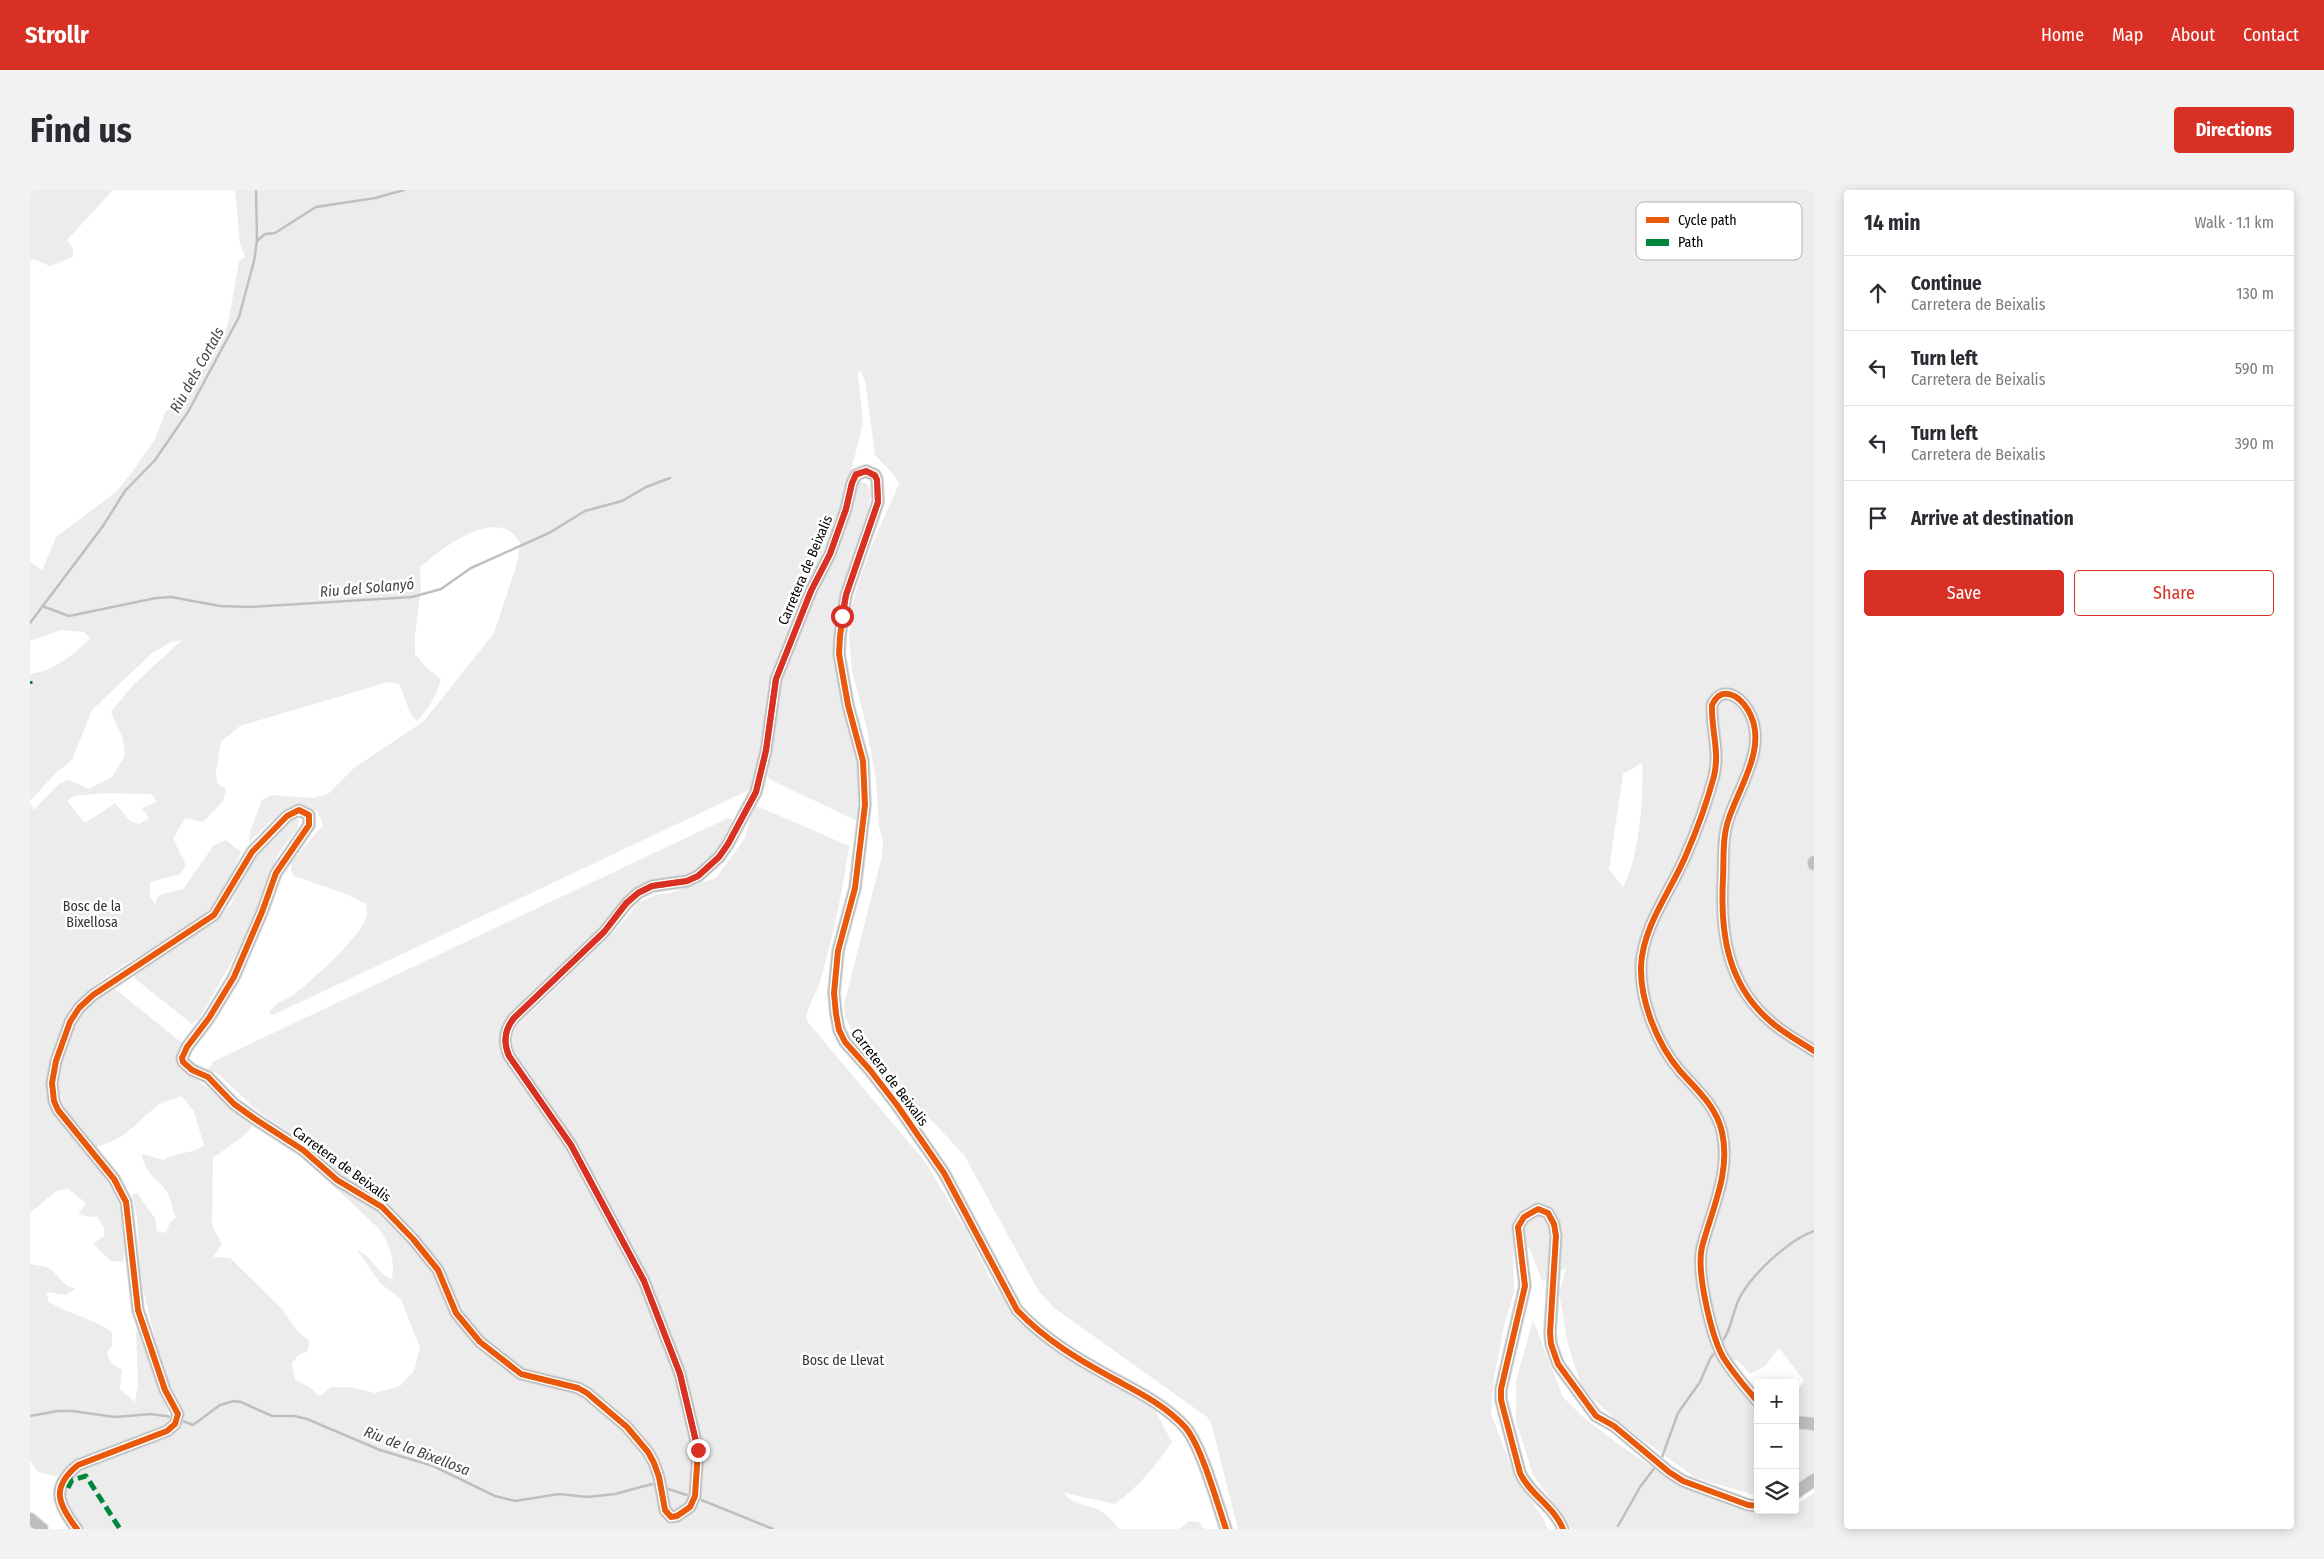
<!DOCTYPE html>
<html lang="en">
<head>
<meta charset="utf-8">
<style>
	body { margin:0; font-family:"Fira Sans Condensed",sans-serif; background:#f2f2f3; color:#2b2b33 }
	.controls { position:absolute; right:15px; bottom:15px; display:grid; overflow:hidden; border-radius:5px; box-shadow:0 2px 12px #0003 }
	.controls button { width:45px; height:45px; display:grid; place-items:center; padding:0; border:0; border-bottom:1px solid #e1e1e2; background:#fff; color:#2b2b33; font:25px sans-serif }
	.stop { position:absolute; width:15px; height:15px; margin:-11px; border:4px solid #d93025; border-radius:50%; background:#fff }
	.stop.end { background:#d93025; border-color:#fff; box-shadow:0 1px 5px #0008 }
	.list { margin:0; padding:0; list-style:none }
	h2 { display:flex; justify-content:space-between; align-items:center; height:65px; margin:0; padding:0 20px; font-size:21px }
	h2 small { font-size:16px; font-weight:400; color:#7c7c81 }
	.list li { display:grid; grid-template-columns:32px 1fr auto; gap:15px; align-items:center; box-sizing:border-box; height:75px; padding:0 20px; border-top:1px solid #e1e1e2 }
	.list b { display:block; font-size:19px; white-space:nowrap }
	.list p { margin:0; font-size:16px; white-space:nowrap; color:#7c7c81 }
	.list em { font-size:16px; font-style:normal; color:#7c7c81 }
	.actions { display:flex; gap:10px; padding:15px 20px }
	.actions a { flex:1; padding:11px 0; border:1px solid #d93025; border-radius:5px; text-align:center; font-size:18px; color:#d93025 }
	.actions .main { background:#d93025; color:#fff }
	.icon { flex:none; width:28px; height:28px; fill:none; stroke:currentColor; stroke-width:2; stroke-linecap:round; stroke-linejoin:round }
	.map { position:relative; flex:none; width:1784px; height:1339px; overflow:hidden; border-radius:5px }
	header { display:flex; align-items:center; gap:30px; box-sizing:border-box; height:70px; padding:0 25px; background:#d93025; color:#fff }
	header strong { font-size:24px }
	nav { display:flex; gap:28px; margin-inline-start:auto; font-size:18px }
	.intro { display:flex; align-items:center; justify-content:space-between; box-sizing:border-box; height:120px; padding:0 30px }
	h1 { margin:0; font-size:35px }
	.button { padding:12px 22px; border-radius:5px; background:#d93025; color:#fff; font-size:18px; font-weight:700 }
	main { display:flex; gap:30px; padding:0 30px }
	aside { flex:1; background:#fff; border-radius:5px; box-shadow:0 2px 12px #0003 }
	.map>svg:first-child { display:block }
</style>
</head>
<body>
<header>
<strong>Strollr</strong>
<nav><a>Home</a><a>Map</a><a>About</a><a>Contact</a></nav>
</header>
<div class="intro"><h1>Find us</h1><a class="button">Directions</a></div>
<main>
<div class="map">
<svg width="1784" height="1339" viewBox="0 0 1784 1339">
	<rect width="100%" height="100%" fill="#fff"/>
	<g fill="#ececec" fill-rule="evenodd">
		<path d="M0,0H83L37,50L43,59V67L20,76L3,69L0,71Z"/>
		<path d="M205,0H1784V1228L1765,1224V1204L1774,1191L1749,1158L1735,1176L1720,1184L1707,1170L1691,1171L1728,1222V1306L1666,1288L1587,1231L1552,1198L1538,1155L1529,1103L1536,1078L1512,1091L1499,1057L1483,1058L1484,1102L1474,1136L1464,1188L1461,1224L1486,1289L1514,1329L1517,1339H1208L1181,1233L1177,1227L1023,1117L1008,1100L934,965L829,853L815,828L814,814L852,666L853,652L849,636L846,590L836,534L822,481L819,446L821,419L829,391L844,350L869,294L864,285L845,265L835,190L830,180L828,184L833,233L826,262L811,316L737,497L732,549L723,592L719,600L243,825L239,823C245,812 253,812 263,805C279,794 323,752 332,736C337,729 338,723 336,714L316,704L264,686L261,680L262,671L293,635L287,621C283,620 277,617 272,616C254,614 231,641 219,653L220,641L232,610L241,605L283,608L298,604L324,578L394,531L464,443L488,370L490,352C487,349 483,343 480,341C451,326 410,361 390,377L391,399L385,445V464L397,478L411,489C407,505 398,520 387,531L381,525L369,494L358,492L210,536L191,552L186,582L187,593L196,599L193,611L173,632L155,628L143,649L156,675L151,684L120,692V706L125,714L129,705L153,699L184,655L196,650L211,662C202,684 194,707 175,723C136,756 65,781 39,824C34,833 32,846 28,856C23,870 16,888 16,903C17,917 28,929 36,939C71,984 103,1010 93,1072L81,1071L63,1054L74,1046V1038L67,1026L61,1027L48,1024L56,1013L38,999L26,1001L0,1023V613L4,620L30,593L39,590L59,599L82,587L95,565L93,549L81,522L103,495L152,450L141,452L121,464L62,520L42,570L26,583L0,611V484C24,481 44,465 60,448L54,442L31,440L0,451V371L12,381L26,347L86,302L100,285L125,249L136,221L153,207L184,160L198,134L209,71L215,67L210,54ZM1612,573C1614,607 1609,668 1593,697L1579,679L1593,584ZM75,603L121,604L127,612L112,618L119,628L109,634L100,631L85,613L55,633L37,611L44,606Z"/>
		<path d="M830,291L837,294L841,303L837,326L805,431L808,484L828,579L830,613L829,625L825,630L739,589L738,586L751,491L811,346L826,297Z"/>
		<path d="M727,616L819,656C813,700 802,752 789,795C785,807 775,818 777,831L896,973L937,1042L963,1094L986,1125L1008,1149L1115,1212L1125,1221L1142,1252C1125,1276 1109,1297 1085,1314L1034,1303C1042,1315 1057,1314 1069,1320C1077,1325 1083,1331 1089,1339H48C42,1326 34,1312 37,1298C41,1275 107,1260 128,1251C136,1248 144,1242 151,1237L155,1224L132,1177L111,1091L107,1030L102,1004L107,1003L125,1028L127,1041L136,1043L140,1032L146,1028C143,1020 141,1012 138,1004C130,989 115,986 112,964L134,970C147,961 162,965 174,955L164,922L152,906C144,909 133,911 127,916C103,935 97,949 65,957L35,919L29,899V889L31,874L46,831L53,820L76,803L85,799L152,853L151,877L162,887L181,900L222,936L216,944L183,968L182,1035L192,1054L183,1067L200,1068L252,1119L268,1142L279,1151L278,1161L268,1165L262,1174L265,1190L278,1196L289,1206L302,1197H320L345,1203L370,1196L384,1181L390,1158L371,1109L351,1094L327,1060C343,1066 347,1085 362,1089C365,1070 360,1055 349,1039L275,969L279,955L229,922L189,885L178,879L184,871L698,628L704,630L686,664L664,683L604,704L475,832L485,867L482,852L485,838L585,741L609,712L626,705L640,703L686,688L715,648L723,618Z"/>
		<path d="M264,629L269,630L268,638L248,664L213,752L169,829L162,834L104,788L107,783L187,729L201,714L215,681L245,643Z"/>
		<path d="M0,1074L20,1078L37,1096L46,1099L36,1105L16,1102L19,1112C39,1124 66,1130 82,1142V1155L77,1163L81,1173L92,1180L90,1199L105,1212L108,1195L106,1141L113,1145L140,1229L131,1236L45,1271L26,1286L8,1282L0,1271Z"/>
		<path d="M1503,1130L1533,1207L1553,1227L1587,1253L1639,1289L1720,1322L1765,1320V1316L1784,1303V1339H1542L1503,1285L1486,1231V1191Z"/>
		<path d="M1765,1237L1784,1240V1286L1765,1295Z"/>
		<path d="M1158,1331L1169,1332L1174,1339H1150Z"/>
	</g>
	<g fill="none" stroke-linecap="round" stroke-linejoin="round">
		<g stroke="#bfbfbf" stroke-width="2.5">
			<path d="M226,0L227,51"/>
			<path d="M12,416L39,426L126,408L141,407L190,416L218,417L382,407L411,399L441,378L519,343L555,321L592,311L616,297L640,288"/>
			<path d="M0,433L73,336L95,301L125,270L158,222L209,127L224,71L227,51L235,44L245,43L286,17L345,8L374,0"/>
			<path d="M1691,1153C1702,1140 1702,1122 1710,1107C1723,1083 1759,1050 1784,1041"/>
			<path d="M0,1226L28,1221H42L85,1227L121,1224L142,1227"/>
			<path d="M150,1230L163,1235L190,1215L204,1211L211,1212L242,1226H264L277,1229L350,1260L403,1276L465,1306L485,1311L529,1304L557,1307L585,1304L622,1294L626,1296"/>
			<path d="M1631,1270L1648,1223L1670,1192L1680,1169L1685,1162"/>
			<path d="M635,1298L660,1306"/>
			<path d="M669,1309L743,1339"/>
			<path d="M1588,1336L1610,1297L1626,1276"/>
		</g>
		<defs>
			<g id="major">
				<path d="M1784,672V674"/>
				<path d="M1728,1212C1715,1197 1703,1183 1693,1167C1681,1145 1666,1081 1672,1057C1682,1019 1701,982 1692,942C1686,916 1667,900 1650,881C1627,854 1610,811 1611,776C1613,735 1641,701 1656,665C1667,640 1677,612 1684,586C1690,561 1681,540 1682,515C1691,495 1709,505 1718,520C1739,555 1710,595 1699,628C1692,647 1694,669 1693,689C1690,742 1697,794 1740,831C1753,843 1769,851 1784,861"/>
				<path d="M1765,1232L1784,1234"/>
				<path d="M1765,1303L1784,1290"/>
				<path d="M0,1329L12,1339"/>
				<path d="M47,1339C27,1313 21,1297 48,1275L137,1241L145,1234L148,1224L135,1200L108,1120L96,1012L84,989L28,920L24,911L22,893L26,871L40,832L49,818L63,805L184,725L222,662L257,626L269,620L279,625V635L246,683L232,722L204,787L179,828L157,857L152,868L153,872L162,880L178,887L204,914L225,929L273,960L307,990L352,1017L383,1049L408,1080L426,1123L450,1152L491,1184L548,1198L557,1203L597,1237L618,1262L624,1273L629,1287L635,1320L641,1327L647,1326L660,1317L665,1306L668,1260L650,1184L614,1091L541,955L479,866C473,852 474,840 484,828L574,742L597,713L608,703L622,696L657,691L668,686L689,667L698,654L726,602L736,561L746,489L781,401L800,364L816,319L822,293L826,285L836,281L845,285L847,290L848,312L816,405L810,446L809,464L818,515L833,571L835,615L825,698L808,761L804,803L806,824L809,840L815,852L840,880L867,915L914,983L987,1120C1015,1150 1049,1170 1086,1190C1110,1203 1136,1216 1155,1237C1172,1257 1187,1313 1196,1339"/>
				<path d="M1533,1339C1524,1316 1500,1305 1490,1283L1471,1210V1199L1495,1096L1488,1037L1494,1027L1508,1019L1518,1023L1524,1034L1526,1046L1520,1143L1521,1154L1528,1174L1566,1226L1584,1236L1639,1282L1653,1291L1718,1315L1728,1316"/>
			</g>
		</defs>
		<use href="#major" stroke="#dbdbdb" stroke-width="14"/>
		<use href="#major" stroke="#bebebe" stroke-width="12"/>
		<g stroke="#00873e" stroke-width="5" stroke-dasharray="10 5" stroke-linecap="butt">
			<path d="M0,491V494"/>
			<path d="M38,1298L42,1290L56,1286L90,1339"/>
		</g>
		<defs>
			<g id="cycleway">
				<path d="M1728,1212C1715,1197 1703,1183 1693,1167C1681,1145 1666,1081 1672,1057C1682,1019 1701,982 1692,942C1686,916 1667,900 1650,881C1627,854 1610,811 1611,776C1613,735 1641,701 1656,665C1667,640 1677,612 1684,586C1690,561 1681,540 1682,515C1691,495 1709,505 1718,520C1739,555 1710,595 1699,628C1692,647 1694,669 1693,689C1690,742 1697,794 1740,831C1753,843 1769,851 1784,861"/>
				<path d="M47,1339C27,1313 21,1297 48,1275L137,1241L145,1234L148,1224L135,1200L108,1120L96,1012L84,989L28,920L24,911L22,893L26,871L40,832L49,818L63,805L184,725L222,662L257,626L269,620L279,625V635L246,683L232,722L204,787L179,828L157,857L152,868L153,872L162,880L178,887L204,914L225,929L273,960L307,990L352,1017L383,1049L408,1080L426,1123L450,1152L491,1184L548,1198L557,1203L597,1237L618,1262L624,1273L629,1287L635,1320L641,1327L647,1326L660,1317L665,1306L668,1260L650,1184L614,1091L541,955L479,866C473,852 474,840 484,828L574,742L597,713L608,703L622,696L657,691L668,686L689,667L698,654L726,602L736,561L746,489L781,401L800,364L816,319L822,293L826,285L836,281L845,285L847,290L848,312L816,405L810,446L809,464L818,515L833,571L835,615L825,698L808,761L804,803L806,824L809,840L815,852L840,880L867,915L914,983L987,1120C1015,1150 1049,1170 1086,1190C1110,1203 1136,1216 1155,1237C1172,1257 1187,1313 1196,1339"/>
				<path d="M1533,1339C1524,1316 1500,1305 1490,1283L1471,1210V1199L1495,1096L1488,1037L1494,1027L1508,1019L1518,1023L1524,1034L1526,1046L1520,1143L1521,1154L1528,1174L1566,1226L1584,1236L1639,1282L1653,1291L1718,1315L1728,1316"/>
			</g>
		</defs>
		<use href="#cycleway" stroke="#fff" stroke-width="9"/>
		<use href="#cycleway" stroke="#e8590c" stroke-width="6"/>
	</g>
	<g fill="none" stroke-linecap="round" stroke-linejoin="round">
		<path stroke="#d93025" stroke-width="6" d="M668,1260L650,1184L614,1091L541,955L479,866C473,852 474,840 484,828L574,742L596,713L608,703L622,696L657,691L668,686L689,667L698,654L726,602L736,560L746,489L781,401L800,364L816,319L822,293L826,284L836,281L845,286L847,290L848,312L816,405L812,426"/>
	</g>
	<g text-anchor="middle" stroke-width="5" stroke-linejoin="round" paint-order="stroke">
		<g font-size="14" fill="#000" stroke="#fff">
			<text transform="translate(775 380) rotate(-67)" y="5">Carretera de Beixalis</text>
			<text transform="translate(860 887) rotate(53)" y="5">Carretera de Beixalis</text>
			<text transform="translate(312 974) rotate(36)" y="5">Carretera de Beixalis</text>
		</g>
		<g font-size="14" fill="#333" stroke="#fff">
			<text x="62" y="721">Bosc de la<tspan x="62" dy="16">Bixellosa</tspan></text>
			<text x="813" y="1175">Bosc de Llevat</text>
		</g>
		<g font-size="15" font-style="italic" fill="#444" stroke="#fff">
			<text transform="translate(167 180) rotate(-61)" y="5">Riu dels Cortals</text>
			<text transform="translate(337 398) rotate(-5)" y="5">Riu del Solanyó</text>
			<text transform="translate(387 1261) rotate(21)" y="5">Riu de la Bixellosa</text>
		</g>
	</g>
	<rect x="1606" y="12" width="166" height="58" rx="8" fill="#fff" stroke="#b2b2b2" stroke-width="1"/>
	<rect x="1616" y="27" width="23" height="6" fill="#e8590c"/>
	<rect x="1616" y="49" width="23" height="7" fill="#00873e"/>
	<g font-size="14" fill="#000">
		<text x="1648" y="35">Cycle path</text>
		<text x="1648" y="57">Path</text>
	</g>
</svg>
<div class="controls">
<button>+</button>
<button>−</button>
<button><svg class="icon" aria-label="layers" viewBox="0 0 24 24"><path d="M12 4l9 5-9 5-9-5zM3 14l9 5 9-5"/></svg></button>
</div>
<div class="stop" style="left:812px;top:426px"></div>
<div class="stop end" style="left:668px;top:1260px"></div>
</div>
<aside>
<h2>14 min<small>Walk · 1.1 km</small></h2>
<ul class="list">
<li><svg class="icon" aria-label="ahead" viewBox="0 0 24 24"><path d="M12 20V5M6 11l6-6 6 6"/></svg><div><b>Continue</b><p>Carretera de Beixalis</p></div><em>130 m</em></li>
<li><svg class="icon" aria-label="left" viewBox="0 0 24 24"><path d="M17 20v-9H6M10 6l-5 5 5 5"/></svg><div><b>Turn left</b><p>Carretera de Beixalis</p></div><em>590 m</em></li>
<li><svg class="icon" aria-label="left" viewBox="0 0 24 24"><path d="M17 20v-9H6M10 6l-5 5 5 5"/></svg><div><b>Turn left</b><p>Carretera de Beixalis</p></div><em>390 m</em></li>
<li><svg class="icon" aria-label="arrive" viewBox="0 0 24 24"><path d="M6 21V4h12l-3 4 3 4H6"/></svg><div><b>Arrive at destination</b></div></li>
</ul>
<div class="actions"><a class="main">Save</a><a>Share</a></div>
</aside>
</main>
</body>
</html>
